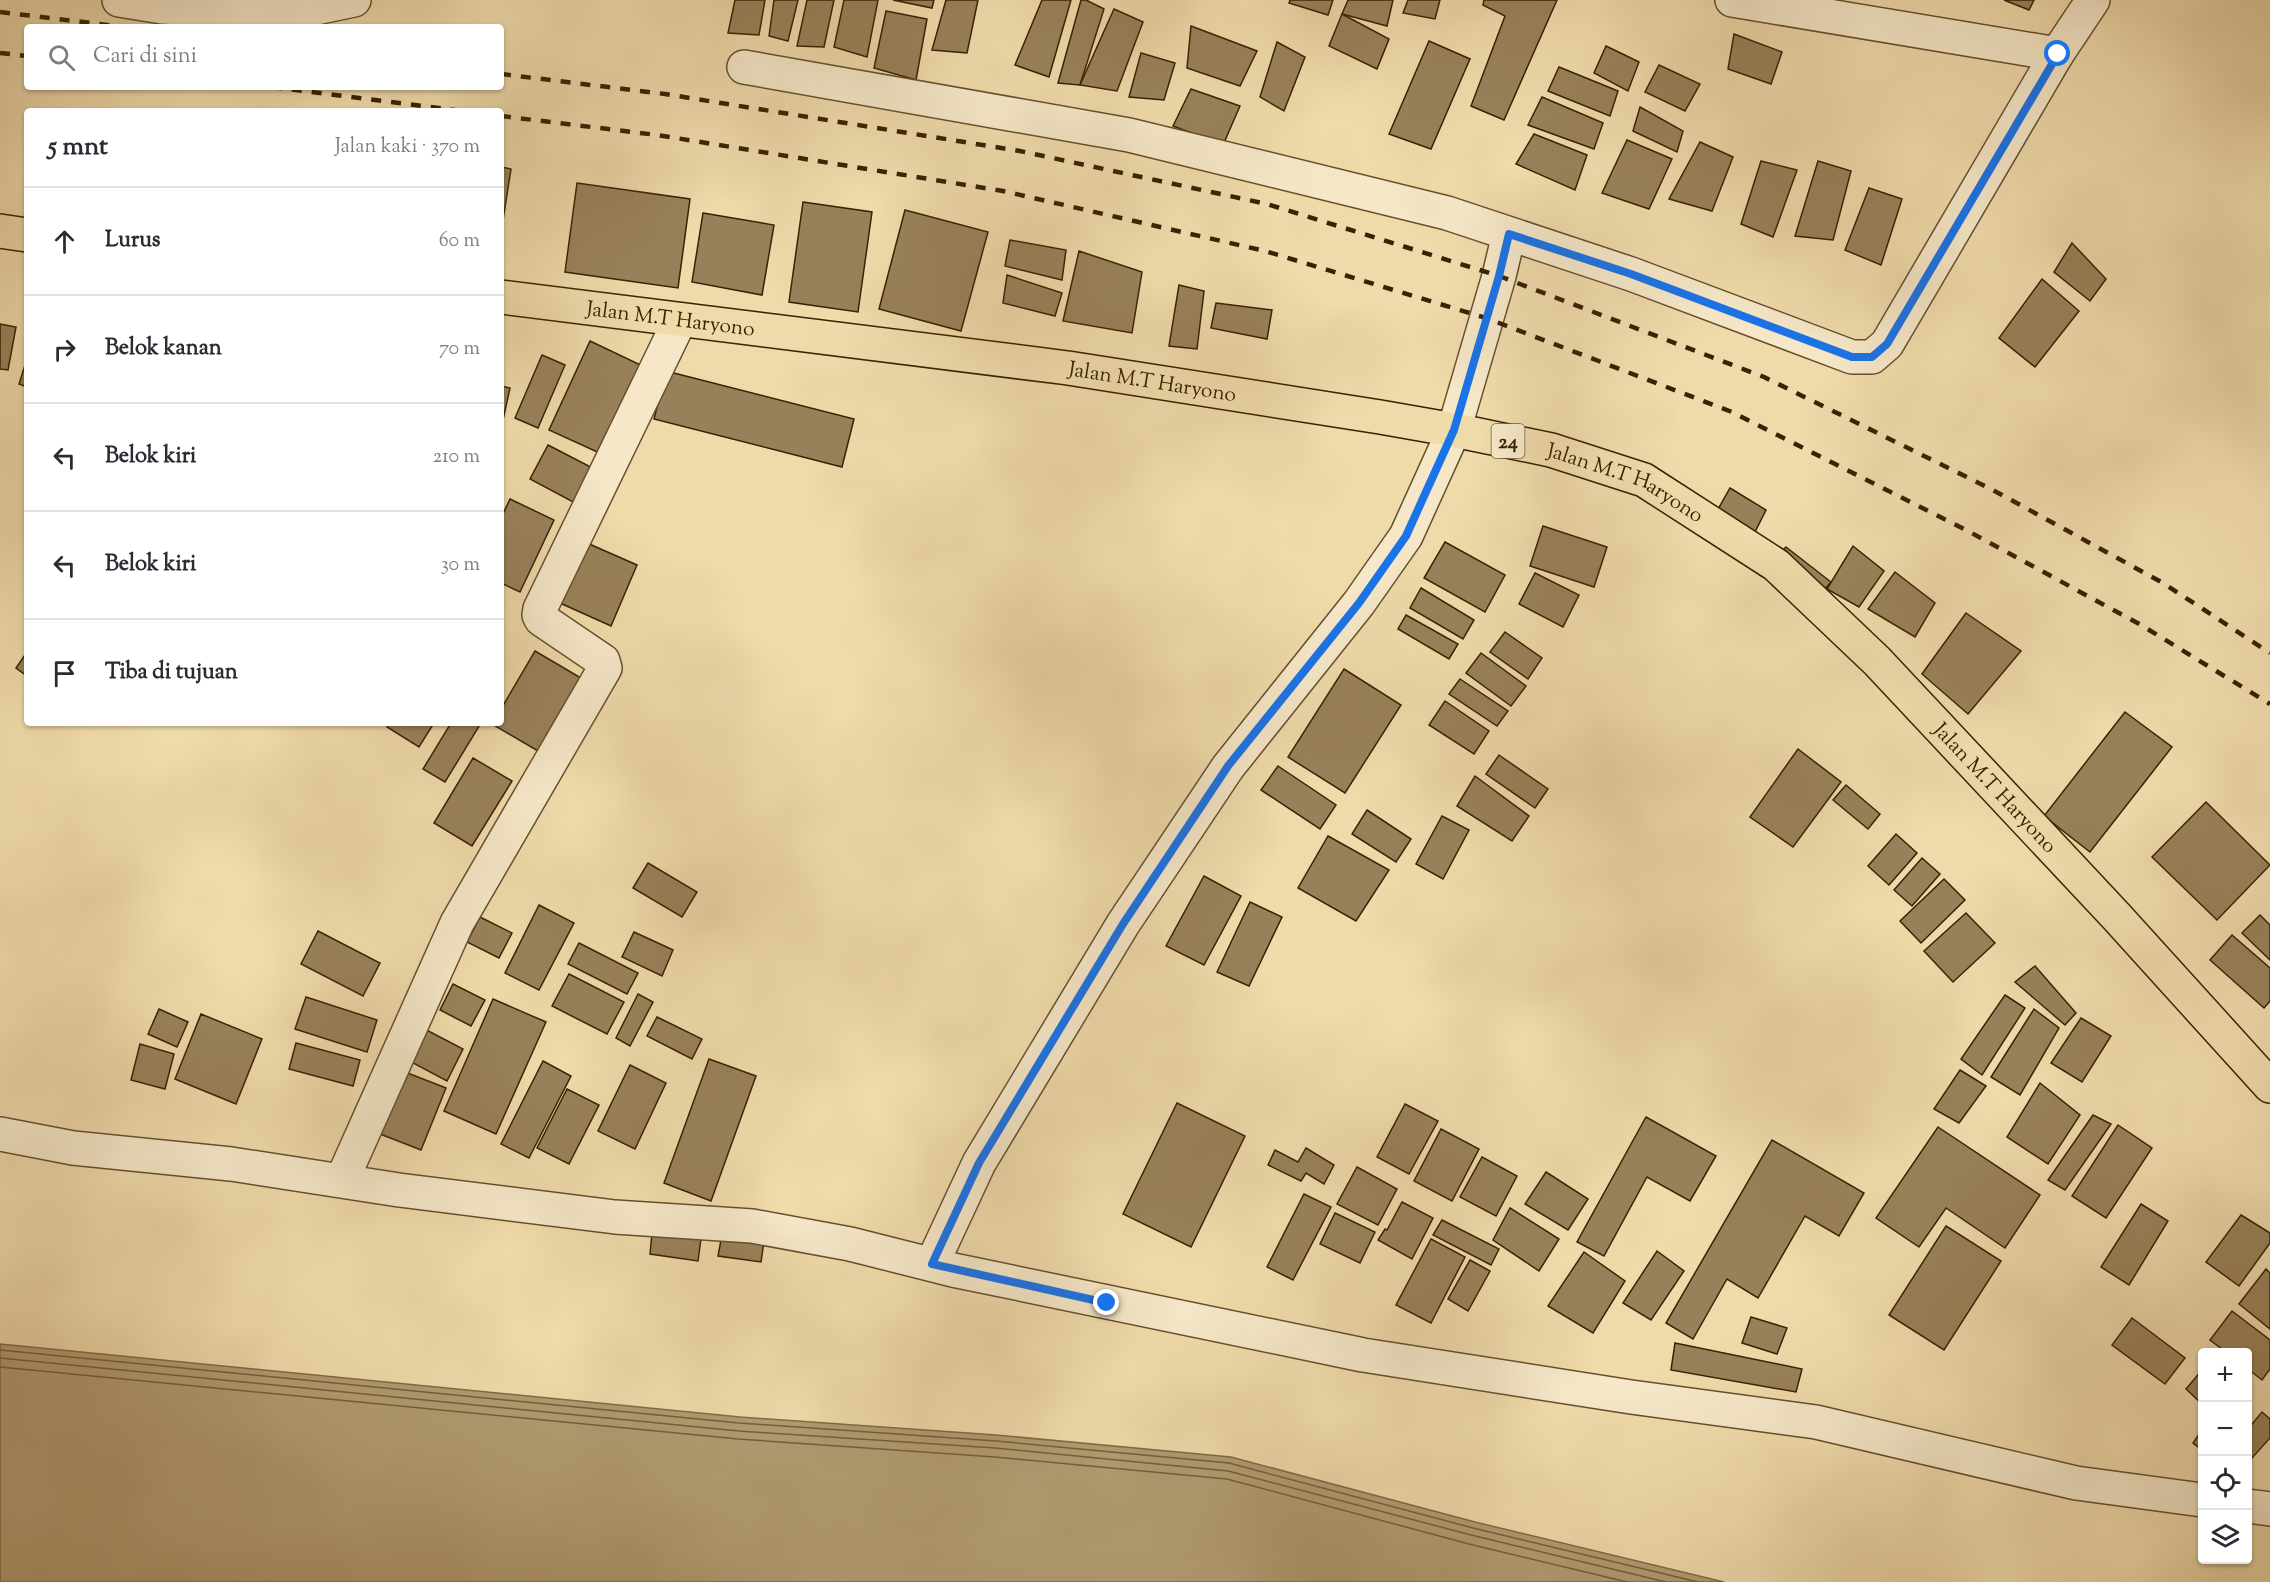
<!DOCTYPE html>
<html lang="id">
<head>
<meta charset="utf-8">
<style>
	body { margin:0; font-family:"Sorts Mill Goudy",serif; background:#f7f7f7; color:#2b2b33 }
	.controls { position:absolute; right:18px; bottom:18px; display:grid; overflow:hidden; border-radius:6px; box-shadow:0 2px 4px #0004 }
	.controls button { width:54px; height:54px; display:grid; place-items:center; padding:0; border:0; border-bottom:2px solid #e1e1e2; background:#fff; color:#2b2b33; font:30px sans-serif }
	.stop { position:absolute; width:18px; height:18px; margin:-14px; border:4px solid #1a73e8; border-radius:50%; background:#fff }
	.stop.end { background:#1a73e8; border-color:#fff; box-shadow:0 2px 6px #0008 }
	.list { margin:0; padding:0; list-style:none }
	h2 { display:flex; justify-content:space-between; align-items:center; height:78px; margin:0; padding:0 24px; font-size:26px }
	h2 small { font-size:20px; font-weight:400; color:#7c7c81 }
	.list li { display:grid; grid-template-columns:39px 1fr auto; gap:18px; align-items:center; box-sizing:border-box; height:108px; padding:0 24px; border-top:2px solid #e1e1e2 }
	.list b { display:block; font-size:22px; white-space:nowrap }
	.list em { font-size:20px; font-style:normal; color:#7c7c81 }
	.icon { flex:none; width:33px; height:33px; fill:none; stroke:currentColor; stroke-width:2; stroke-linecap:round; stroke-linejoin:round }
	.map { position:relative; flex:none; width:2270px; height:1582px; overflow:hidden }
	.search { position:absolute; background:#fff; box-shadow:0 2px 4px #0004; left:24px; top:24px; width:480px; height:66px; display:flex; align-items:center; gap:15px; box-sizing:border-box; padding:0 21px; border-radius:6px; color:#7c7c81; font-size:22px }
	.panel { position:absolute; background:#fff; box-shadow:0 2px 4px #0004; left:24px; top:108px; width:480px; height:618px; border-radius:6px }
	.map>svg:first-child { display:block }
</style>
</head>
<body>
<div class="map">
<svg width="2270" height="1582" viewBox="0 0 2270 1582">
	<rect width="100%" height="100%" fill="#efdaaa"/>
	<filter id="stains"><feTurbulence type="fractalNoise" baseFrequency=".00333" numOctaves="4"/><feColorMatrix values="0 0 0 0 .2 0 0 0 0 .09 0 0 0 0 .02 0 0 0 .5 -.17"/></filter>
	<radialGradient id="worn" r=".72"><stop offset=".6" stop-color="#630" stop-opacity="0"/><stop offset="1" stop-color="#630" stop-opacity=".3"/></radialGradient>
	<path fill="#b19b71" stroke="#816a45" stroke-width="1.5" d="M0,1344L740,1417L996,1435L1231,1457L1475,1522L1724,1582H0Z"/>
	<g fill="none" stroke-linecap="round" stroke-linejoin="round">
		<g stroke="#755e3a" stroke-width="1.5">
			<path d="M0,1350L739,1423L996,1441L1229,1463L1473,1528L1698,1582"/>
			<path d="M0,1358L739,1431L995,1448L1228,1471L1471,1535L1666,1582"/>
			<path d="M0,1367L738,1439L995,1457L1227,1479L1469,1544L1627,1582"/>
		</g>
	</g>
	<g fill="#98815a" stroke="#392103" stroke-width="1.5">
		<path d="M735,0H765L759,35L728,33Z"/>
		<path d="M774,0H798L788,41L769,36Z"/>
		<path d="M807,0H834L824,47L797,46Z"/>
		<path d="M844,0H878L867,57L834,47Z"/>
		<path d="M893,0H934L932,8Z"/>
		<path d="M946,0H978L967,53L932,50Z"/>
		<path d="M1042,0H1071L1049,77L1015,65Z"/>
		<path d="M1081,0H1086L1104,9L1080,85L1058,83Z"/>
		<path d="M1290,0H1333L1328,15L1289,3Z"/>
		<path d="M1348,0H1393L1387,26L1342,14Z"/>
		<path d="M1408,0H1440L1435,19L1403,13Z"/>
		<path d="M1484,0H1557L1504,120L1471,106L1505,16L1483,5Z"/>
		<path d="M2004,0H2034L2029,10Z"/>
		<path d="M1114,9L1143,22L1117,91L1080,85Z"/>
		<path d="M886,11L927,19L916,80L874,68Z"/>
		<path d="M1342,14L1389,39L1377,69L1329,46Z"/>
		<path d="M1191,26L1257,51L1240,86L1187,68Z"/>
		<path d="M1734,34L1782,52L1771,84L1728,69Z"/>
		<path d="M1429,41L1470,59L1431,149L1389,134Z"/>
		<path d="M1277,42L1305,57L1284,111L1260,97Z"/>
		<path d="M1606,46L1639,62L1628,91L1594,73Z"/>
		<path d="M1141,53L1175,63L1164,100L1129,97Z"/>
		<path d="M1659,65L1700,84L1685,111L1645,92Z"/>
		<path d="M1559,67L1618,91L1610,116L1548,91Z"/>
		<path d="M1191,89L1240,106L1223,145L1173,126Z"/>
		<path d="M1542,97L1603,123L1594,149L1528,125Z"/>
		<path d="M1640,107L1683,131L1677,152L1633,131Z"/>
		<path d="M1534,134L1587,155L1575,190L1516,164Z"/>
		<path d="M1627,140L1672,159L1649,209L1602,193Z"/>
		<path d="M1700,142L1733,157L1712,211L1669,199Z"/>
		<path d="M1761,161L1797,170L1773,237L1741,224Z"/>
		<path d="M1818,161L1851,171L1833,240L1795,236Z"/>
		<path d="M501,167L511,169L501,233Z"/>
		<path d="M577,183L690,199L678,288L565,272Z"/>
		<path d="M1869,188L1902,199L1881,265L1845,250Z"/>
		<path d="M803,202L872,212L858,312L789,302Z"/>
		<path d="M905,210L988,232L961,331L879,309Z"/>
		<path d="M703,213L774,225L762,295L692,282Z"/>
		<path d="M1010,240L1066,250L1062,280L1005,266Z"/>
		<path d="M2072,243L2106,279L2090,301L2054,272Z"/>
		<path d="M1079,251L1142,272L1132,333L1063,321Z"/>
		<path d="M1007,275L1062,293L1055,316L1003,303Z"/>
		<path d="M2042,279L2079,311L2035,367L1999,338Z"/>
		<path d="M1179,285L1204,291L1197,349L1169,346Z"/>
		<path d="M1216,303L1272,310L1267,339L1211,328Z"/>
		<path d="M0,324L16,327L8,370L0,369Z"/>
		<path d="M590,341L647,368L606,456L549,430Z"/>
		<path d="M542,355L565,365L538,428L515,418Z"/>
		<path d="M27,359V387L19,384Z"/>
		<path d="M666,371L854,419L842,467L654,419Z"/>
		<path d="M501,386L510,388L501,429Z"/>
		<path d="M548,445L610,477L592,512L530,479Z"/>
		<path d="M1730,488L1766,510L1755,532L1717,511Z"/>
		<path d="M510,499L554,520L520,592L501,583V518Z"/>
		<path d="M1543,526L1607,547L1594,587L1530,566Z"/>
		<path d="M1445,542L1505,575L1485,612L1424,578Z"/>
		<path d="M587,543L637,565L611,626L560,603Z"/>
		<path d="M1853,546L1884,571L1859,607L1827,589Z"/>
		<path d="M1786,547L1831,582L1819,596L1775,559Z"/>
		<path d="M1895,572L1935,603L1915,637L1868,609Z"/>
		<path d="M1535,573L1579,595L1563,627L1519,604Z"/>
		<path d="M1421,588L1474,620L1463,639L1410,608Z"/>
		<path d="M1966,613L2021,651L1968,714L1922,674Z"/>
		<path d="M1406,615L1458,644L1449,659L1398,629Z"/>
		<path d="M1505,632L1542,658L1528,679L1490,652Z"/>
		<path d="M535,651L581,678L538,751L492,724L501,723V709Z"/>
		<path d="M27,652V676L16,668Z"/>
		<path d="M1481,653L1526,686L1511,706L1466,673Z"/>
		<path d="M1344,669L1401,705L1345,793L1288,757Z"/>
		<path d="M1460,679L1508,711L1497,726L1449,694Z"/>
		<path d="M1445,701L1489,731L1474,754L1429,725Z"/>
		<path d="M2125,712L2172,747L2090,852L2044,816Z"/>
		<path d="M389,723H434L419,747L387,727Z"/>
		<path d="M451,723H481L445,782L423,769Z"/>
		<path d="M1798,749L1841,782L1793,847L1750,817Z"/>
		<path d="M1499,755L1548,789L1535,808L1486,774Z"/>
		<path d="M473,758L512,781L472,846L434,823Z"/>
		<path d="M1278,766L1336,805L1320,829L1261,790Z"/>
		<path d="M1475,776L1529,816L1512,841L1457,806Z"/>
		<path d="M1846,785L1880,814L1868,829L1833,800Z"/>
		<path d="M2206,802L2270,865L2217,920L2152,857Z"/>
		<path d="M1367,810L1411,839L1396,862L1352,834Z"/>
		<path d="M1442,816L1469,830L1443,879L1416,864Z"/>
		<path d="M1896,834L1917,853L1889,885L1868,866Z"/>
		<path d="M1328,836L1389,870L1356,921L1298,888Z"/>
		<path d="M1922,858L1940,874L1912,906L1894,890Z"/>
		<path d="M648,863L697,892L682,917L633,888Z"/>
		<path d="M1204,876L1241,896L1204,965L1166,946Z"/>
		<path d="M1944,879L1965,900L1921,943L1900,921Z"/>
		<path d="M1250,902L1282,917L1249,986L1217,972Z"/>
		<path d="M539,905L574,923L539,990L505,973Z"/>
		<path d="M1966,913L1995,943L1953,982L1924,951Z"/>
		<path d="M2260,915L2270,925V960L2242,933Z"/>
		<path d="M480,917L512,933L499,958L467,942Z"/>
		<path d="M318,931L380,963L363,996L301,964Z"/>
		<path d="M634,932L673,950L662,976L622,957Z"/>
		<path d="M2232,935L2270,968V1001L2264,1008L2210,960Z"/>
		<path d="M579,943L638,973L627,994L568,964Z"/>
		<path d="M2035,966L2076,1013L2065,1025L2015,982Z"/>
		<path d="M569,974L624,1002L607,1034L552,1006Z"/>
		<path d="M453,984L485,1000L471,1026L440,1010Z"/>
		<path d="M638,994L653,1002L630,1046L616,1038Z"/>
		<path d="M2005,995L2025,1008L1982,1075L1961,1059Z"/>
		<path d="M306,997L377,1020L367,1052L295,1029Z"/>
		<path d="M493,999L546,1022L496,1134L444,1111Z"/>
		<path d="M159,1009L188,1022L177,1047L148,1034Z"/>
		<path d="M2034,1009L2059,1028L2020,1095L1991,1077Z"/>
		<path d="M201,1014L262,1039L236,1104L175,1079Z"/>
		<path d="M657,1017L702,1039L692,1059L647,1036Z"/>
		<path d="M2081,1018L2111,1036L2082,1082L2051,1063Z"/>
		<path d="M417,1025L463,1049L447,1081L400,1056Z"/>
		<path d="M296,1043L360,1060L353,1086L289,1069Z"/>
		<path d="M140,1044L174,1054L165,1089L131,1080Z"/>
		<path d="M709,1059L756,1076L711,1201L664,1183Z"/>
		<path d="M543,1061L571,1076L529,1158L501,1144Z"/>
		<path d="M630,1065L666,1083L635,1149L598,1131Z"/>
		<path d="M400,1070L446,1088L421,1150L375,1132Z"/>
		<path d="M1960,1070L1986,1086L1959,1123L1934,1109Z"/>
		<path d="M2040,1083L2080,1115L2048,1164L2007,1137Z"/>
		<path d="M567,1089L599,1105L569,1164L537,1148Z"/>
		<path d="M1177,1103L1245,1136L1191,1247L1123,1214Z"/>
		<path d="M1405,1104L1438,1121L1409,1174L1377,1157Z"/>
		<path d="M2093,1115L2111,1124L2065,1190L2048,1180Z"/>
		<path d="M1646,1117L1716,1156L1690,1201L1647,1177L1604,1256L1577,1242Z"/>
		<path d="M2118,1125L2152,1148L2106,1218L2072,1196Z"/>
		<path d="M1938,1127L2040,1195L2005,1248L1946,1208L1919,1247L1876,1218Z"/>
		<path d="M1441,1129L1479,1149L1452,1201L1414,1181Z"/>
		<path d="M1772,1140L1864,1193L1839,1236L1805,1216L1758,1298L1727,1279L1693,1339L1666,1323Z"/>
		<path d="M1306,1148L1334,1165L1324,1184L1306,1173L1301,1181L1268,1165L1275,1150L1298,1162Z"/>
		<path d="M1482,1157L1517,1176L1496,1216L1460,1197Z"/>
		<path d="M1357,1167L1397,1189L1378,1225L1337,1204Z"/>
		<path d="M1546,1172L1588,1199L1568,1230L1525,1204Z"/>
		<path d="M1304,1194L1331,1207L1293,1280L1267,1267Z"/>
		<path d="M1402,1202L1433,1218L1412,1259L1378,1240L1385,1229L1387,1230Z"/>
		<path d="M2141,1204L2168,1221L2129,1285L2101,1267Z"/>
		<path d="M1510,1208L1559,1239L1539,1271L1493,1240Z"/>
		<path d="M1335,1213L1375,1232L1360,1263L1320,1244Z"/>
		<path d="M2241,1215L2270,1233V1243L2239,1286L2206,1262Z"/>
		<path d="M1442,1220L1499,1249L1491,1265L1433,1235Z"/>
		<path d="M1946,1226L2001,1261L1944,1350L1889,1315Z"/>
		<path d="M652,1233L701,1239L698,1261L650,1254Z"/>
		<path d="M722,1234L764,1241L761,1262L718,1256Z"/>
		<path d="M1431,1239L1465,1257L1431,1323L1396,1305Z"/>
		<path d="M1657,1251L1684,1271L1651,1320L1623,1303Z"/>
		<path d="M1584,1252L1625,1281L1593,1333L1548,1306Z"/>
		<path d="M1470,1260L1490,1271L1468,1311L1448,1299Z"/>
		<path d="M2266,1269L2270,1273V1329L2239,1304Z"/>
		<path d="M2232,1311L2270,1340V1369L2262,1380L2248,1369V1352H2226L2210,1340Z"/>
		<path d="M1751,1317L1787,1328L1777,1354L1742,1343Z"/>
		<path d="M2132,1318L2185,1358L2165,1384L2112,1345Z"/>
		<path d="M1675,1343L1802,1369L1796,1392L1671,1370Z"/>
		<path d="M2202,1370V1404L2186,1389Z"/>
		<path d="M2262,1412L2270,1419V1438L2252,1458L2248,1454V1429Z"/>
		<path d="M2202,1430V1450L2193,1443Z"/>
	</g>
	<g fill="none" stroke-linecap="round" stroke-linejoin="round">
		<defs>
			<g id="minor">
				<path d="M119,0L162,7L287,14L354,0"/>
				<path d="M1732,0L2057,54"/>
				<path d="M744,67L1129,135L1447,213L1631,274L1852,357H1872L1887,344L2057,54L2093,0"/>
				<path d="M0,1134L73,1148L231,1164L399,1190L615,1217L752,1226L850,1244L953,1270L1363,1355L1631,1397L1816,1422L2076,1483L2202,1500"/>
				<path d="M342,1180L457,923L605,668L603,661L541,619L539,615L540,609L680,320"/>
				<path d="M932,1264L979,1163L1123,924L1228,767L1359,603L1406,536L1454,430L1499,276L1509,234"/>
				<path d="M2248,1506L2270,1509"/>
			</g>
			<g id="highway">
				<path d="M0,231L27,235"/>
				<path id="s1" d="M501,297L1068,368L1380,417L1454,430L1551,450L1644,480L1776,565L1877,661L2116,916L2270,1086"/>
			</g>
		</defs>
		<use href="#minor" stroke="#664f2d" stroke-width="36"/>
		<use href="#highway" stroke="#392103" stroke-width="36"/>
		<use href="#minor" stroke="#f5e7c8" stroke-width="33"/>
		<use href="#highway" stroke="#efdaaa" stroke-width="33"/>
		<g stroke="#392103" stroke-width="4.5" stroke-dasharray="10 10" stroke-linecap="butt">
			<path d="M0,12L124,27"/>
			<path d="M0,53L27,56"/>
			<path d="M501,74L665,94L1020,151L1267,204L1499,276L1764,377L1991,489L2163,583L2270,653"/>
			<path d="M272,87L463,111"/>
			<path d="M501,116L657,135L1003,191L1265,251L1486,318L1732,412L1968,531L2141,625L2270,704"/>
		</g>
	</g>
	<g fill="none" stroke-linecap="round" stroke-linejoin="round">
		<path stroke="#1a73e8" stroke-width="8" d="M1107,1303L932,1264L979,1163L1123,924L1228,766L1359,603L1406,536L1454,430L1499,276L1509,234L1631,274L1852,357H1872L1887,344L2058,54"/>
	</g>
	<g text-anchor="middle" stroke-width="5" stroke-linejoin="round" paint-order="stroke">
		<rect fill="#f5e7c8" stroke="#715c3e" stroke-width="1.5" x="1491.5" y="424" width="33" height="34" rx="4.5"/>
		<g font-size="20" font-weight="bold" fill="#392103">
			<text x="1508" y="448">24</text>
		</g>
		<g font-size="21" fill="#392103" stroke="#f5e7c8">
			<text dy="7" stroke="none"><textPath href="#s1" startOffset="171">Jalan M.T Haryono</textPath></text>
			<text dy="7" stroke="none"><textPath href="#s1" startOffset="657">Jalan M.T Haryono</textPath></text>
			<text dy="7" stroke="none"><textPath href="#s1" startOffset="1143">Jalan M.T Haryono</textPath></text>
			<text dy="7" stroke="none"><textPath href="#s1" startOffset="1629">Jalan M.T Haryono</textPath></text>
		</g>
	</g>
	<rect width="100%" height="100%" filter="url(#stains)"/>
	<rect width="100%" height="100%" fill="url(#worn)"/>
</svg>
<div class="controls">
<button>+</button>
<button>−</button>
<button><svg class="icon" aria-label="locate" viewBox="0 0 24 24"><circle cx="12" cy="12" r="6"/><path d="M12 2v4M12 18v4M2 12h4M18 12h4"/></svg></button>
<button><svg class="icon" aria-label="layers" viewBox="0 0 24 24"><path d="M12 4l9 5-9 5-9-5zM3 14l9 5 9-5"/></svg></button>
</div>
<div class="stop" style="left:2058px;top:54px"></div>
<div class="stop end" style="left:1107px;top:1303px"></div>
<div class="search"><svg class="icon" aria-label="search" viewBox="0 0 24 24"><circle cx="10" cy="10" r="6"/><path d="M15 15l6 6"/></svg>Cari di sini</div>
<section class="panel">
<h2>5 mnt<small>Jalan kaki · 370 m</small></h2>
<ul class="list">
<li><svg class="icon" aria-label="ahead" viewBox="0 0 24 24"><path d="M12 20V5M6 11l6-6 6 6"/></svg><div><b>Lurus</b></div><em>60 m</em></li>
<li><svg class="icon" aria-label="right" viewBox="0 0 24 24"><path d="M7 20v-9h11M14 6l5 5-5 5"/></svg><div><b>Belok kanan</b></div><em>70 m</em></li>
<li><svg class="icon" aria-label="left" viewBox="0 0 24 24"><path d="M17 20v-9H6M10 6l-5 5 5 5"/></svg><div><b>Belok kiri</b></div><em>210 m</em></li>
<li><svg class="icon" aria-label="left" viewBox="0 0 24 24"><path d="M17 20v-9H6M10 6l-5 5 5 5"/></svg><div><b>Belok kiri</b></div><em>30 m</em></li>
<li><svg class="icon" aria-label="arrive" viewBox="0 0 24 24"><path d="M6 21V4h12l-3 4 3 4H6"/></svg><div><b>Tiba di tujuan</b></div></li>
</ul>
</section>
</div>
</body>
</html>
